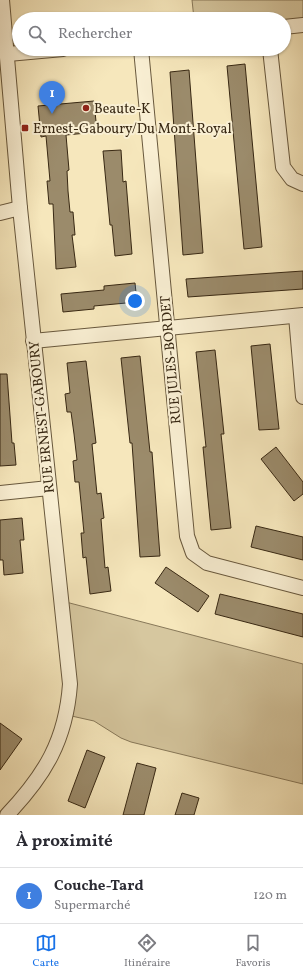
<!DOCTYPE html>
<html lang="fr">
<head>
<meta charset="utf-8">
<style>
	body { margin:0; font-family:Vollkorn,serif; background:#f7f7f7; color:#2b2b33 }
	.you { position:absolute; left:135px; top:301px; width:14px; height:14px; margin:-10px; border:3px solid #fff; border-radius:50%; background:#1a73e8; box-shadow:0 0 0 6px #1a73e833 }
	.badge { display:grid; place-items:center; width:26px; height:26px; border-radius:50%; background:#1a73e8; color:#fff; font-size:13px; font-weight:700 }
	.pin { position:absolute; translate:-50% -33px; filter:drop-shadow(0 1px 2px #0008) }
	.pin::after { content:''; position:absolute; top:21px; width:14px; height:12px; background:inherit; clip-path:polygon(0 0,100% 0,50% 100%) }
	.list { margin:0; padding:0; list-style:none }
	h2 { display:flex; justify-content:space-between; align-items:center; height:52px; margin:0; padding:0 16px; font-size:17px }
	h2 small { font-size:13px; font-weight:400; color:#7c7c81 }
	.list li { display:grid; grid-template-columns:26px 1fr auto; gap:12px; align-items:center; box-sizing:border-box; height:56px; padding:0 16px; border-top:1px solid #e1e1e2 }
	.list b { display:block; font-size:15px; white-space:nowrap }
	.list p { margin:0; font-size:13px; white-space:nowrap; color:#7c7c81 }
	.list em { font-size:13px; font-style:normal; color:#7c7c81 }
	.icon { flex:none; width:22px; height:22px; fill:none; stroke:currentColor; stroke-width:2; stroke-linecap:round; stroke-linejoin:round }
	.map { position:relative; flex:none; width:303px; height:815px; overflow:hidden }
	.search { position:absolute; background:#fff; box-shadow:0 1px 3px #0004; left:12px; right:12px; top:12px; height:44px; display:flex; align-items:center; gap:10px; box-sizing:border-box; padding:0 14px; border-radius:22px; color:#7c7c81; font-size:15px }
	.sheet { height:108px; background:#fff }
	nav { display:flex; justify-content:space-around; align-items:center; box-sizing:border-box; height:56px; border-top:1px solid #e1e1e2; background:#fff; font-size:11px; color:#7c7c81 }
	nav a { display:grid; justify-items:center; gap:2px }
	nav .on { color:#1a73e8 }
	.map>svg:first-child { display:block }
</style>
</head>
<body>
<div class="map">
<svg width="303" height="815" viewBox="0 0 303 815">
	<rect width="100%" height="100%" fill="#f6e7bc"/>
	<filter id="stains"><feTurbulence type="fractalNoise" baseFrequency=".005" numOctaves="4"/><feColorMatrix values="0 0 0 0 .2 0 0 0 0 .09 0 0 0 0 .02 0 0 0 .5 -.17"/></filter>
	<radialGradient id="worn" r=".72"><stop offset=".6" stop-color="#630" stop-opacity="0"/><stop offset="1" stop-color="#630" stop-opacity=".3"/></radialGradient>
	<g fill="#d6c79f" stroke="#877859">
		<path d="M192,0H303V25L284,27V19H194Z"/>
		<path d="M62,601L303,664V784L131,742L121,738L94,721L67,715Z"/>
	</g>
	<g fill="#9b8b6b" stroke="#382813">
		<path d="M245,64L262,247L244,249L227,66Z"/>
		<path d="M189,70L203,253L183,255L170,72Z"/>
		<path d="M94,101L97,132L66,135L69,170L67,171L68,191L70,212H73L75,235H72L76,267L56,269L53,204H49L47,181H50L46,136L41,137L38,106Z"/>
		<path d="M121,150L123,182L126,181L132,254L115,256L112,225H110L103,151Z"/>
		<path d="M303,271V289L188,297L186,279Z"/>
		<path d="M135,283L137,302L94,306V309L63,312L61,294L104,290V286Z"/>
		<path d="M270,344L279,429L259,430L251,346Z"/>
		<path d="M215,350L224,434H221L231,528L211,530L203,447H206L196,352Z"/>
		<path d="M140,356L150,452H152L160,556L140,557L132,443H130L121,358Z"/>
		<path d="M86,361L96,443L92,444L97,494L101,493L104,518L101,519L105,568L108,567L111,591L90,594L86,557L83,558L81,533H84L79,482H75L73,461L77,460L74,434L71,412H67L65,394L70,393L67,363Z"/>
		<path d="M0,374H7L12,443H14L16,465L0,466Z"/>
		<path d="M276,447L303,482V494L294,501L261,459Z"/>
		<path d="M22,518L24,540H20L23,573L4,575L3,560H0V520Z"/>
		<path d="M256,526L303,537V560L251,547Z"/>
		<path d="M166,567L209,596L198,612L155,583Z"/>
		<path d="M220,594L303,614V637L215,614Z"/>
		<path d="M0,723L22,739L0,770Z"/>
		<path d="M87,750L105,757L85,808L68,801Z"/>
		<path d="M137,763L156,768L144,815H123Z"/>
		<path d="M182,793L199,798L194,815H175Z"/>
	</g>
	<g fill="none" stroke-linecap="round" stroke-linejoin="round">
		<defs>
			<g id="minor">
				<path d="M2,0L20,208L70,684C66,740 45,775 7,815"/>
				<path d="M284,27L303,25"/>
				<path d="M141,49L187,536L193,553L207,563L303,588"/>
				<path d="M270,49L283,167L292,179L303,184"/>
				<path d="M8,54L63,49"/>
				<path d="M0,213L20,208"/>
				<path d="M296,316L303,397"/>
				<path d="M33,341L303,315"/>
				<path d="M0,493L49,488"/>
			</g>
		</defs>
		<use href="#minor" stroke="#68583d" stroke-width="16"/>
		<use href="#minor" stroke="#f9efd3" stroke-width="14"/>
	</g>
	<g fill="#8f2418" stroke="#f9efd3" stroke-width="1.5">
		<circle cx="86" cy="108" r="4"/>
		<rect x="21" y="124" width="8" height="8" rx="2"/>
	</g>
	<g text-anchor="middle" stroke-width="4" stroke-linejoin="round" paint-order="stroke">
		<g font-size="14" fill="#382813" stroke="#f9efd3" text-anchor="start">
			<text x="94" y="113">Beaute-K</text>
			<text x="33" y="133">Ernest-Gaboury/Du Mont-Royal</text>
		</g>
		<g font-size="14" fill="#382813" stroke="#f9efd3">
			<text transform="translate(170 360) rotate(-95)" y="5">RUE JULES-BORDET</text>
			<text transform="translate(41 417) rotate(-96)" y="5">RUE ERNEST-GABOURY</text>
		</g>
	</g>
	<rect width="100%" height="100%" filter="url(#stains)"/>
	<rect width="100%" height="100%" fill="url(#worn)"/>
</svg>
<div class="you"></div>
<div class="pin badge" style="left:52px;top:114px;background:#3f7fe0">1</div>
<div class="search"><svg class="icon" aria-label="search" viewBox="0 0 24 24"><circle cx="10" cy="10" r="6"/><path d="M15 15l6 6"/></svg>Rechercher</div>
</div>
<section class="sheet">
<h2>À proximité<small></small></h2>
<ul class="list">
<li><span class="badge" style="background:#3f7fe0">1</span><div><b>Couche-Tard</b><p>Supermarché</p></div><em>120 m</em></li>
</ul>
</section>
<nav>
<a class="on"><svg class="icon" aria-label="map" viewBox="0 0 24 24"><path d="M3 6l6-2 6 2 6-2v14l-6 2-6-2-6 2zM9 4v14M15 6v14"/></svg>Carte</a>
<a><svg class="icon" aria-label="directions" viewBox="0 0 24 24"><path d="M12 3l9 9-9 9-9-9zM9 14v-3h6M13 9l2 2-2 2"/></svg>Itinéraire</a>
<a><svg class="icon" aria-label="saved" viewBox="0 0 24 24"><path d="M7 4h10v16l-5-4-5 4z"/></svg>Favoris</a>
</nav>
</body>
</html>
